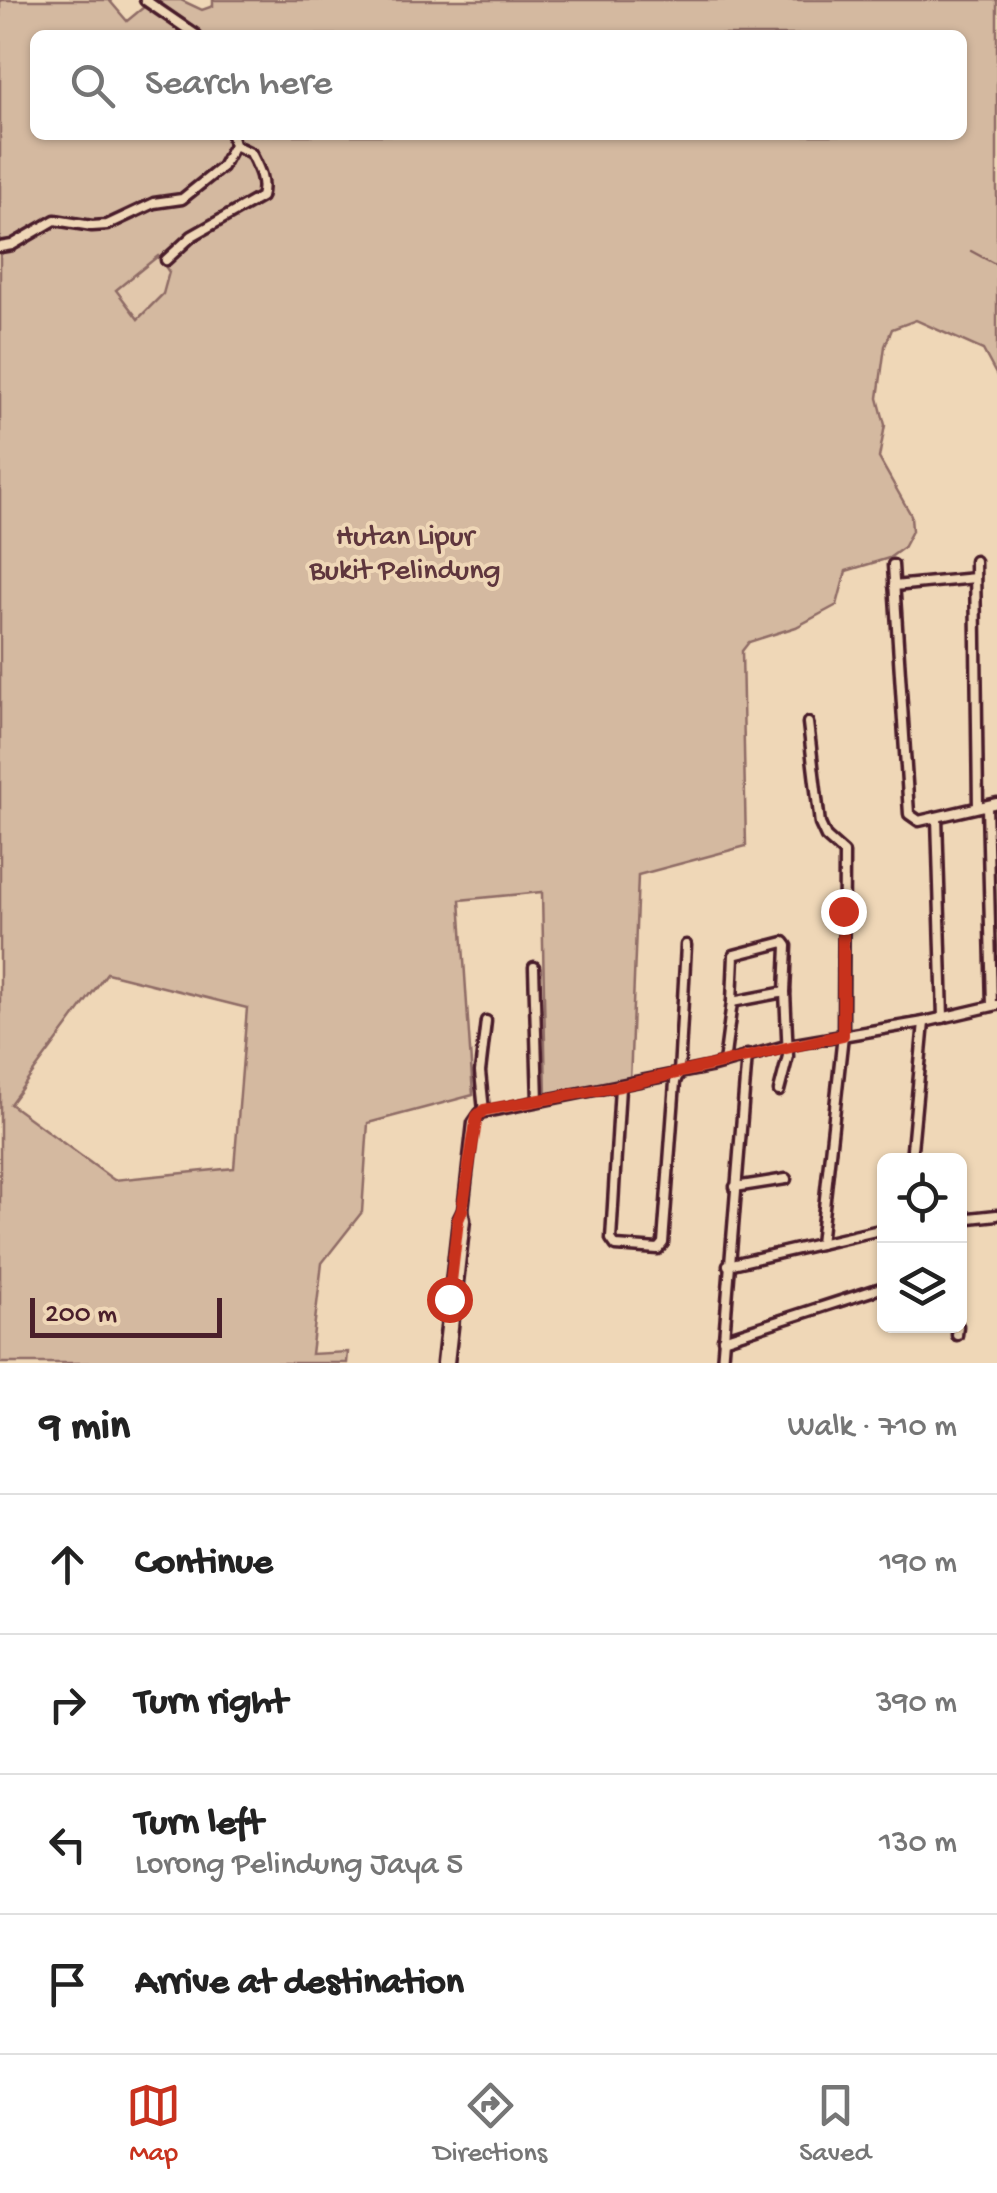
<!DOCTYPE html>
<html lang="en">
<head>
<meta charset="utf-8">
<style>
	body { margin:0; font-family:"Gochi Hand",sans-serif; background:#f2f2f2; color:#222 }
	.controls { position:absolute; right:30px; bottom:30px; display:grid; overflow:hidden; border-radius:15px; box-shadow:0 2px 8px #0004 }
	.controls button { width:90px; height:90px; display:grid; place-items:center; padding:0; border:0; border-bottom:2px solid #e0e0e0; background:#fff; color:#222; font:50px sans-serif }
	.scale { position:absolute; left:30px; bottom:25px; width:192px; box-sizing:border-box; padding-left:10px; border:5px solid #4a1f2b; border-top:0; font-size:28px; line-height:35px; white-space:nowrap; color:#4a1f2b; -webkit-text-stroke:8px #efd7b7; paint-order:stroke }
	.stop { position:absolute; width:30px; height:30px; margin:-22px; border:8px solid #c8321e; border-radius:50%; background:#fff }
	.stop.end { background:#c8321e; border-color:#fff; box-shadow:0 2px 10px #0008 }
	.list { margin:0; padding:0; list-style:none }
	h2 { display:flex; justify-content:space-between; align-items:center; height:130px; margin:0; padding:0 40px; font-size:42px }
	h2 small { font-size:32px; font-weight:400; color:#767676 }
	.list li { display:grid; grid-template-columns:65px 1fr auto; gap:30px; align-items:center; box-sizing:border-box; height:140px; padding:0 40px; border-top:2px solid #e0e0e0 }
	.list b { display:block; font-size:38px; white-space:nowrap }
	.list p { margin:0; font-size:32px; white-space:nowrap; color:#767676 }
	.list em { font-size:32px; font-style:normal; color:#767676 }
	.icon { flex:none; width:55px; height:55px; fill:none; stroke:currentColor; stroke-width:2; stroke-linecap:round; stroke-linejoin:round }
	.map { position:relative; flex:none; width:997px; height:1363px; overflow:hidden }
	.search { position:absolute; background:#fff; box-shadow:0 2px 8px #0004; left:30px; right:30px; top:30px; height:110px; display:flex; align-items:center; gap:25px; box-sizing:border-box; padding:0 35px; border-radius:15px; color:#767676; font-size:38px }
	.sheet { height:690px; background:#fff }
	nav { display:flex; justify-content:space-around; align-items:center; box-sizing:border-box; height:140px; border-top:2px solid #e0e0e0; background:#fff; font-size:28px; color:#767676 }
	nav a { display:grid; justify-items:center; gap:5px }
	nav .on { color:#c8321e }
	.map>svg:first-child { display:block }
</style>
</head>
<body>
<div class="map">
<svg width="997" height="1363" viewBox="0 0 997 1363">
	<rect width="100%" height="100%" fill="#efd7b7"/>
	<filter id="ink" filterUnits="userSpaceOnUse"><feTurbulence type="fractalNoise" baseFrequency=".01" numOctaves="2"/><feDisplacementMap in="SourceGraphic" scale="20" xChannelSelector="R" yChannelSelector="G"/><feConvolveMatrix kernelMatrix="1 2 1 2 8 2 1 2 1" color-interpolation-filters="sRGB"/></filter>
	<g filter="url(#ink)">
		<path fill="#e2c8ac" d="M158,256L169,273L163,294L138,319L115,291Z"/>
		<path fill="#d4b9a0" stroke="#8f6c66" stroke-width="2.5" fill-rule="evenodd" d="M0,0H109L127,21L144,7L140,0H181L202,10L213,6V0H997V376L983,350L916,320L892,329L885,346L878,398L885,425L879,458L911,515L912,531L903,548L889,558L846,571L837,605L796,627L749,642L742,651L746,846L638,875L630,1083L546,1098L542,892L460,900L473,1095L368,1123L362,1212L322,1263L311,1354L348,1352L347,1363H0ZM35,35H962V135H35ZM158,256L169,272L163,294L138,319L116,290ZM107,973L247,1008L234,1168L114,1180L10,1104Z"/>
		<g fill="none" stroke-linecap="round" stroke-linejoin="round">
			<g stroke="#87635f" stroke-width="2.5">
				<path d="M971,251L997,265"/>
				<path d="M966,1222L997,1219"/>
			</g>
			<defs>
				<g id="minor">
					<path d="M145,0L196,35"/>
					<path d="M0,247L12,245L55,220L92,226L107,225L154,203L182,199L222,167L234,145"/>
					<path d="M166,260L192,236L261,197C266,181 258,167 251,153L234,145L232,135"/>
					<path d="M975,561L978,807"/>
					<path d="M893,565L909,814L919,821L997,803"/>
					<path d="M894,586L975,578"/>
					<path d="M808,723L820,824L826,837L844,853L843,1035L820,1244"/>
					<path d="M987,806L992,1006"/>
					<path d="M937,817L943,1018"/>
					<path d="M534,967L538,1101"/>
					<path d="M732,1002L785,992"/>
					<path d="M724,1063L732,1002L734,955L784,942L787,946L785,992L788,1056L779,1091"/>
					<path d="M620,1087L611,1239L616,1246L658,1249L663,1243L675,1082L679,1073L686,945"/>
					<path d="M484,1111L480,1072L486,1021"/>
					<path d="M911,1160L924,1022"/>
					<path d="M735,1187L786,1179"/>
					<path d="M960,1219L997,1215"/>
					<path d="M728,1265L884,1229"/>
					<path d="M960,1277L962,1218"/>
					<path d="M957,1335L958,1326"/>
					<path d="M723,1339L884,1287"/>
					<path d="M442,1363L458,1220L463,1210L473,1123L480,1113L710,1067L789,1045L924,1022L997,1005"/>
					<path d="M449,1363L465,1220L463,1210"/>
					<path d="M722,1363L747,1055"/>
				</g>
			</defs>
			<use href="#minor" stroke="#4a1f2b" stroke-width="15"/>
			<use href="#minor" stroke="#efd7b7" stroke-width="8"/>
		</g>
	</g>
	<g fill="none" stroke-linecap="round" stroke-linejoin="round" filter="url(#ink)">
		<path stroke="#c8321e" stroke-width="12" d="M449,1299L458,1220L462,1210L477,1116L484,1110L620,1086L843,1035V911"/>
	</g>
	<g text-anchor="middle" stroke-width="8" stroke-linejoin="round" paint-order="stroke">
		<g font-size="30" fill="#5f363d" stroke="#efd7b7">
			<text x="405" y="544">Hutan Lipur<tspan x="405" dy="34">Bukit Pelindung</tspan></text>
		</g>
	</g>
</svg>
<div class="controls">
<button><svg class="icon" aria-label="locate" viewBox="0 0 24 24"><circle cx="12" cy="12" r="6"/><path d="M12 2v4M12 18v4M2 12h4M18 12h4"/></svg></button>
<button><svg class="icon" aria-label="layers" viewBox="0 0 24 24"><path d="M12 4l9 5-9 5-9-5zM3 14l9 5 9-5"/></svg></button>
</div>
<div class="scale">200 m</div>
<div class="stop" style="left:449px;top:1299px"></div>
<div class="stop end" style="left:843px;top:911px"></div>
<div class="search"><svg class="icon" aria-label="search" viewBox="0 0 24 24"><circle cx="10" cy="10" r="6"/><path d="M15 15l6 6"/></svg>Search here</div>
</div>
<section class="sheet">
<h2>9 min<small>Walk · 710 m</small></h2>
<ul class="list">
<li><svg class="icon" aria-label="ahead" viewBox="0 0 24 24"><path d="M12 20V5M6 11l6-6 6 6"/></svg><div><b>Continue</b></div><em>190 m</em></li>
<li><svg class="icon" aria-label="right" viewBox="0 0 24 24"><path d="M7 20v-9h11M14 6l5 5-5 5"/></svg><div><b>Turn right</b></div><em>390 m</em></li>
<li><svg class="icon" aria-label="left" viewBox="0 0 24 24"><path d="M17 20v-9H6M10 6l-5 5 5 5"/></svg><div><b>Turn left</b><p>Lorong Pelindung Jaya 5</p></div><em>130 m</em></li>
<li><svg class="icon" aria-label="arrive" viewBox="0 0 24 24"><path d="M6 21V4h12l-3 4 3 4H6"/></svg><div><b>Arrive at destination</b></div></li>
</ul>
</section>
<nav>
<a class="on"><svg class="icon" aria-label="map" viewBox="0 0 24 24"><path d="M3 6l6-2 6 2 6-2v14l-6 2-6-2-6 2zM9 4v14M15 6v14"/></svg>Map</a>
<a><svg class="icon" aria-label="directions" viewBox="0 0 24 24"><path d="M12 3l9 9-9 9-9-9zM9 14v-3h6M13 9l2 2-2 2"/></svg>Directions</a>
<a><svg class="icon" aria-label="saved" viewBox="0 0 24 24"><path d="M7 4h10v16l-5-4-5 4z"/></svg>Saved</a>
</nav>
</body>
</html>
